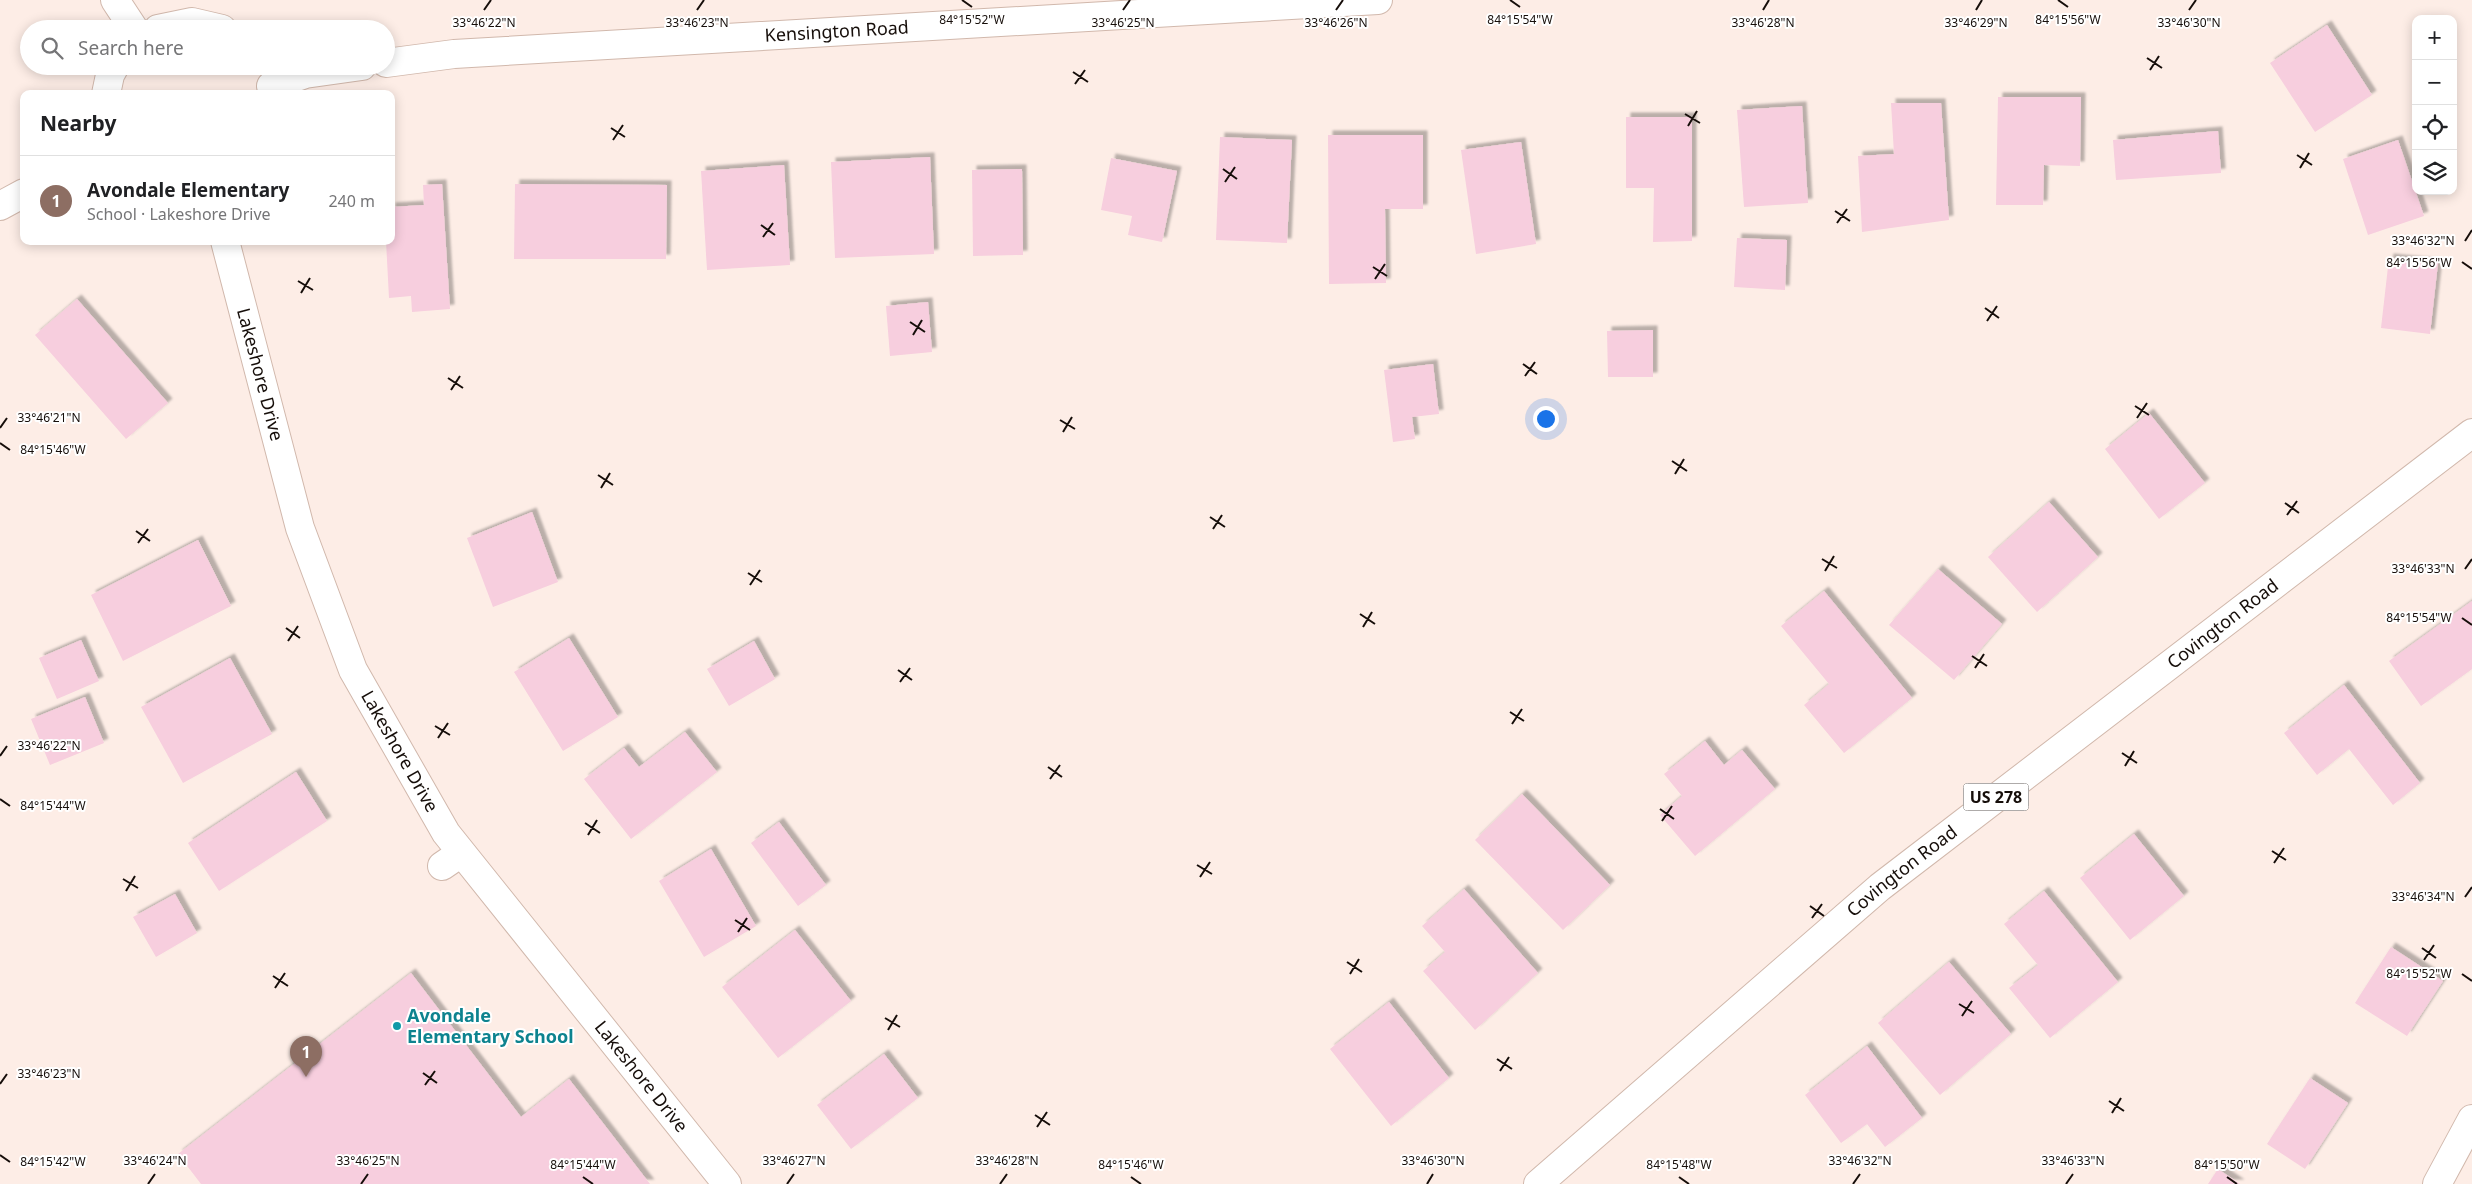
<!DOCTYPE html>
<html lang="en">
<head>
<meta charset="utf-8">
<style>
	body { margin:0; font-family:"Noto Sans",sans-serif; background:#f6f6f6; color:#202124 }
	.controls { position:absolute; right:15px; top:15px; display:grid; overflow:hidden; border-radius:10px; box-shadow:0 2px 12px #0003 }
	.controls button { width:45px; height:45px; display:grid; place-items:center; padding:0; border:0; border-bottom:1px solid #e0e0e0; background:#fff; color:#202124; font:25px sans-serif }
	.you { position:absolute; left:1545px; top:418px; width:18px; height:18px; margin:-12px; border:4px solid #fff; border-radius:50%; background:#1a73e8; box-shadow:0 0 0 8px #1a73e833 }
	.badge { display:grid; place-items:center; width:32px; height:32px; border-radius:50%; background:#a10137; color:#fff; font-size:16px; font-weight:700 }
	.pin { position:absolute; translate:-50% -41px; filter:drop-shadow(0 1px 2px #0008) }
	.pin::after { content:''; position:absolute; top:26px; width:18px; height:15px; background:inherit; clip-path:polygon(0 0,100% 0,50% 100%) }
	.list { margin:0; padding:0; list-style:none }
	h2 { display:flex; justify-content:space-between; align-items:center; height:65px; margin:0; padding:0 20px; font-size:21px }
	h2 small { font-size:16px; font-weight:400; color:#757577 }
	.list li { display:grid; grid-template-columns:32px 1fr auto; gap:15px; align-items:center; box-sizing:border-box; height:90px; padding:0 20px; border-top:1px solid #e0e0e0 }
	.list b { display:block; font-size:19px; white-space:nowrap }
	.list p { margin:0; font-size:16px; white-space:nowrap; color:#757577 }
	.list em { font-size:16px; font-style:normal; color:#757577 }
	.icon { flex:none; width:28px; height:28px; fill:none; stroke:currentColor; stroke-width:2; stroke-linecap:round; stroke-linejoin:round }
	.map { position:relative; flex:none; width:2472px; height:1184px; overflow:hidden }
	.search { position:absolute; background:#fff; box-shadow:0 2px 12px #0003; left:20px; top:20px; width:375px; height:55px; display:flex; align-items:center; gap:12px; box-sizing:border-box; padding:0 18px; border-radius:28px; color:#757577; font-size:19px }
	.panel { position:absolute; background:#fff; box-shadow:0 2px 12px #0003; left:20px; top:90px; width:375px; height:155px; border-radius:10px }
	.map>svg:first-child { display:block }
</style>
</head>
<body>
<div class="map">
<svg width="2472" height="1184" viewBox="0 0 2472 1184">
	<defs>
		<filter id="shadow"><feDropShadow dx="4.5" dy="-4.5" stdDeviation="1" flood-color="#0004"/></filter>
	</defs>
	<rect width="100%" height="100%" fill="#fdede6"/>
	<g fill="#f7cede" filter="url(#shadow)">
		<path d="M2327,25L2372,95L2315,132L2270,63Z"/>
		<path d="M1998,97H2081L2080,166L2044,165L2043,205H1996Z"/>
		<path d="M1891,103H1941L1949,220L1862,232L1858,156L1894,154Z"/>
		<path d="M1802,106L1808,203L1744,207L1737,110Z"/>
		<path d="M1626,117H1692V241L1653,242L1654,188H1626Z"/>
		<path d="M2218,131L2221,173L2116,180L2113,140Z"/>
		<path d="M1328,135H1423V209H1385L1386,283L1329,284Z"/>
		<path d="M1220,137L1292,140L1287,243L1216,240Z"/>
		<path d="M2398,140L2424,216L2368,235L2343,159Z"/>
		<path d="M1521,142L1536,244L1476,254L1461,150Z"/>
		<path d="M930,157L934,254L835,258L831,162Z"/>
		<path d="M1111,158L1177,171L1162,242L1128,235L1132,216L1101,210Z"/>
		<path d="M784,165L790,265L707,270L701,171Z"/>
		<path d="M1022,169L1023,255L973,256L972,170Z"/>
		<path d="M442,184L450,309L412,312L411,296L389,298L386,241H391V207L424,205L423,185Z"/>
		<path d="M515,184L667,185L666,259H514Z"/>
		<path d="M1737,238L1787,240L1785,290L1734,287Z"/>
		<path d="M2389,258L2438,263L2430,334L2381,328Z"/>
		<path d="M77,299L168,403L126,439L35,335Z"/>
		<path d="M928,302L932,352L890,356L886,306Z"/>
		<path d="M1653,330V377H1608L1607,331Z"/>
		<path d="M1433,364L1439,414L1412,417L1415,439L1393,442L1384,370Z"/>
		<path d="M2149,413L2205,483L2159,519L2105,449Z"/>
		<path d="M2049,502L2098,557L2037,612L1988,557Z"/>
		<path d="M532,512L558,582L493,607L467,538Z"/>
		<path d="M198,540L231,606L123,661L91,595Z"/>
		<path d="M1938,569L2002,624L1954,680L1889,625Z"/>
		<path d="M1824,591L1912,698L1844,753L1804,705L1829,684L1781,626Z"/>
		<path d="M2472,601V669L2421,706L2389,661Z"/>
		<path d="M569,638L618,717L563,751L514,672Z"/>
		<path d="M81,640L99,681L57,699L39,658Z"/>
		<path d="M754,641L775,679L729,706L707,669Z"/>
		<path d="M230,658L272,734L183,783L141,707Z"/>
		<path d="M2344,685L2420,783L2393,805L2349,749L2317,775L2284,733Z"/>
		<path d="M85,697L104,743L50,765L31,719Z"/>
		<path d="M685,732L717,772L631,839L584,779L624,748L639,767Z"/>
		<path d="M1705,741L1724,765L1742,750L1775,789L1695,856L1660,815L1682,796L1664,774Z"/>
		<path d="M296,772L327,821L219,891L188,843Z"/>
		<path d="M1522,794L1610,885L1563,930L1475,840Z"/>
		<path d="M779,822L826,885L798,906L751,843Z"/>
		<path d="M2134,834L2184,896L2130,940L2080,878Z"/>
		<path d="M711,849L756,926L704,957L659,881Z"/>
		<path d="M1464,889L1538,973L1475,1030L1423,971L1445,952L1422,926Z"/>
		<path d="M2044,891L2118,982L2050,1038L2009,988L2038,965L2004,924Z"/>
		<path d="M175,894L197,933L156,957L133,917Z"/>
		<path d="M795,930L851,1001L778,1058L722,987Z"/>
		<path d="M2391,947L2443,981L2407,1036L2355,1003Z"/>
		<path d="M1949,962L2011,1034L1940,1095L1878,1023Z"/>
		<path d="M411,973L521,1117L569,1079L650,1184H201L178,1154Z"/>
		<path d="M1389,1002L1449,1078L1391,1126L1330,1049Z"/>
		<path d="M1867,1046L1922,1118L1885,1147L1867,1124L1841,1143L1805,1095Z"/>
		<path d="M884,1054L918,1098L851,1149L817,1105Z"/>
		<path d="M2310,1078L2348,1103L2305,1169L2267,1144Z"/>
		<path d="M2218,1169L2240,1184H2208Z"/>
	</g>
	<g fill="none" stroke-linecap="round" stroke-linejoin="round">
		<defs>
			<g id="minor">
				<path d="M115,0L134,29"/>
				<path d="M158,29L192,22L222,29"/>
				<path id="s1" d="M386,63L454,54L1378,0"/>
				<path d="M271,86L305,74L362,66"/>
				<path d="M106,94L110,75L115,66"/>
				<path d="M0,206L24,193"/>
				<path id="s2" d="M225,241L300,528L353,670L446,833L727,1184"/>
				<path d="M442,866L461,853"/>
				<path d="M2437,1184L2472,1119"/>
			</g>
			<g id="major">
				<path id="s3" d="M1538,1184L1880,887L2472,433"/>
			</g>
		</defs>
		<use href="#minor" stroke="#d1b8ac" stroke-width="30"/>
		<use href="#major" stroke="#d1b8ac" stroke-width="30"/>
		<use href="#minor" stroke="#fff" stroke-width="28"/>
		<use href="#major" stroke="#fff" stroke-width="28"/>
	</g>
	<path fill="none" stroke="#160e0a" stroke-width="2" d="M962,0L972,7M1510,0L1520,7M2058,0L2068,7M484,10L491,0M697,10L704,0M1123,10L1130,0M1336,10L1343,0M1763,10L1769,0M1976,10L1982,0M2189,10L2196,0M2147,58L2162,68M2150,70L2159,56M1073,72L1088,82M1075,84L1085,70M1685,114L1700,123M1688,126L1697,111M611,128L625,137M613,140L623,125M2297,155L2312,165M2300,168L2309,153M1223,169L1237,179M1225,182L1235,167M1835,211L1850,221M1837,223L1847,209M761,225L775,235M763,237L773,223M2465,241L2472,230M2462,262L2472,269M1373,267L1387,276M1375,279L1385,264M298,281L313,290M301,293L310,278M1985,308L1999,318M1987,321L1997,306M910,322L925,332M913,335L922,320M1523,364L1537,374M1525,376L1535,362M448,378L463,388M451,390L460,376M2135,406L2149,415M2137,418L2147,403M1060,420L1075,429M0,428L7,418M1063,432L1072,417M0,443L10,450M1672,461L1687,471M1675,474L1684,459M598,475L613,485M601,488L610,473M2285,503L2299,513M2287,515L2297,501M1210,517L1225,527M1213,529L1222,515M136,531L150,541M138,543L148,529M1822,559L1837,568M2465,569L2472,559M1825,571L1834,556M748,573L762,582M750,585L760,570M1360,614L1375,624M2462,618L2472,625M1363,627L1372,612M286,628L300,638M288,641L298,626M1972,656L1987,666M1975,668L1984,654M898,670L912,680M900,682L910,668M1510,712L1524,721M1512,724L1522,709M435,726L450,735M438,738L448,723M2122,753L2137,763M0,756L7,746M2125,766L2134,751M1048,767L1062,777M1050,779L1060,765M0,799L10,806M1660,809L1674,819M1662,821L1672,806M585,823L600,833M588,835L597,820M2272,851L2286,860M2274,863L2284,848M1197,865L1212,874M1200,877L1210,862M123,879L138,888M126,891L135,876M2465,897L2472,887M1810,906L1824,916M1812,918L1822,904M735,920L750,930M738,932L747,918M2422,948L2436,958M2424,960L2434,945M1347,962L1362,972M1350,974L1359,959M2462,974L2472,981M273,976L288,986M275,988L285,973M1959,1004L1974,1013M1962,1016L1972,1001M885,1018L900,1027M888,1030L897,1015M1497,1059L1512,1069M1500,1071L1509,1057M423,1073L437,1083M0,1084L7,1074M425,1085L435,1071M2109,1101L2124,1111M2112,1113L2121,1098M1035,1115L1050,1125M1037,1127L1047,1112M0,1155L10,1162M583,1177L593,1184M1131,1177L1141,1184M1679,1177L1689,1184M2227,1177L2237,1184M148,1184L155,1174M361,1184L368,1174M787,1184L794,1174M1000,1184L1007,1174M1427,1184L1433,1174M1853,1184L1860,1174M2066,1184L2073,1174"/>
	<circle fill="#0f9aa8" stroke="#fff" stroke-width="2" cx="397" cy="1026" r="5"/>
	<g text-anchor="middle" stroke-width="4" stroke-linejoin="round" paint-order="stroke">
		<rect fill="#fff" stroke="#5c5654" stroke-width="1" x="1963.5" y="783.5" width="65" height="27" rx="4"/>
		<g font-size="16" font-weight="bold" fill="#160e0a">
			<text x="1996" y="803">US 278</text>
		</g>
		<g font-size="18" fill="#160e0a" stroke="#fff">
			<text dy="6" stroke="none"><textPath href="#s1" startOffset="452">Kensington Road</textPath></text>
			<text dy="6" stroke="none"><textPath href="#s2" startOffset="138">Lakeshore Drive</textPath></text>
			<text dy="6" stroke="none"><textPath href="#s3" startOffset="885">Covington Road</textPath></text>
			<text dy="6" stroke="none"><textPath href="#s2" startOffset="542">Lakeshore Drive</textPath></text>
			<text dy="6" stroke="none"><textPath href="#s3" startOffset="480">Covington Road</textPath></text>
			<text dy="6" stroke="none"><textPath href="#s2" startOffset="948">Lakeshore Drive</textPath></text>
		</g>
		<g font-size="18" font-weight="bold" fill="#0d838f" stroke="#fff" text-anchor="start">
			<text x="407" y="1022">Avondale<tspan x="407" dy="21">Elementary School</tspan></text>
		</g>
	</g>
	<g font-size="12" text-anchor="middle" fill="#160e0a" stroke="#fff" stroke-width="4" stroke-linejoin="round" paint-order="stroke">
		<text x="2068" y="24">84°15'56"W</text>
		<text x="972" y="24">84°15'52"W</text>
		<text x="1520" y="24">84°15'54"W</text>
		<text x="484" y="27">33°46'22"N</text>
		<text x="1123" y="27">33°46'25"N</text>
		<text x="1336" y="27">33°46'26"N</text>
		<text x="1763" y="27">33°46'28"N</text>
		<text x="1976" y="27">33°46'29"N</text>
		<text x="697" y="27">33°46'23"N</text>
		<text x="2189" y="27">33°46'30"N</text>
		<text x="2423" y="245">33°46'32"N</text>
		<text x="2419" y="267">84°15'56"W</text>
		<text x="49" y="422">33°46'21"N</text>
		<text x="53" y="454">84°15'46"W</text>
		<text x="2423" y="573">33°46'33"N</text>
		<text x="2419" y="622">84°15'54"W</text>
		<text x="49" y="750">33°46'22"N</text>
		<text x="53" y="810">84°15'44"W</text>
		<text x="2423" y="901">33°46'34"N</text>
		<text x="2419" y="978">84°15'52"W</text>
		<text x="49" y="1078">33°46'23"N</text>
		<text x="155" y="1165">33°46'24"N</text>
		<text x="368" y="1165">33°46'25"N</text>
		<text x="794" y="1165">33°46'27"N</text>
		<text x="1007" y="1165">33°46'28"N</text>
		<text x="1433" y="1165">33°46'30"N</text>
		<text x="1860" y="1165">33°46'32"N</text>
		<text x="2073" y="1165">33°46'33"N</text>
		<text x="53" y="1166">84°15'42"W</text>
		<text x="583" y="1169">84°15'44"W</text>
		<text x="1131" y="1169">84°15'46"W</text>
		<text x="1679" y="1169">84°15'48"W</text>
		<text x="2227" y="1169">84°15'50"W</text>
	</g>
</svg>
<div class="controls">
<button>+</button>
<button>−</button>
<button><svg class="icon" aria-label="locate" viewBox="0 0 24 24"><circle cx="12" cy="12" r="6"/><path d="M12 2v4M12 18v4M2 12h4M18 12h4"/></svg></button>
<button><svg class="icon" aria-label="layers" viewBox="0 0 24 24"><path d="M12 4l9 5-9 5-9-5zM3 14l9 5 9-5"/></svg></button>
</div>
<div class="you"></div>
<div class="pin badge" style="left:306px;top:1077px;background:#8d6e63">1</div>
<div class="search"><svg class="icon" aria-label="search" viewBox="0 0 24 24"><circle cx="10" cy="10" r="6"/><path d="M15 15l6 6"/></svg>Search here</div>
<section class="panel">
<h2>Nearby<small></small></h2>
<ul class="list">
<li><span class="badge" style="background:#8d6e63">1</span><div><b>Avondale Elementary</b><p>School · Lakeshore Drive</p></div><em>240 m</em></li>
</ul>
</section>
</div>
</body>
</html>
